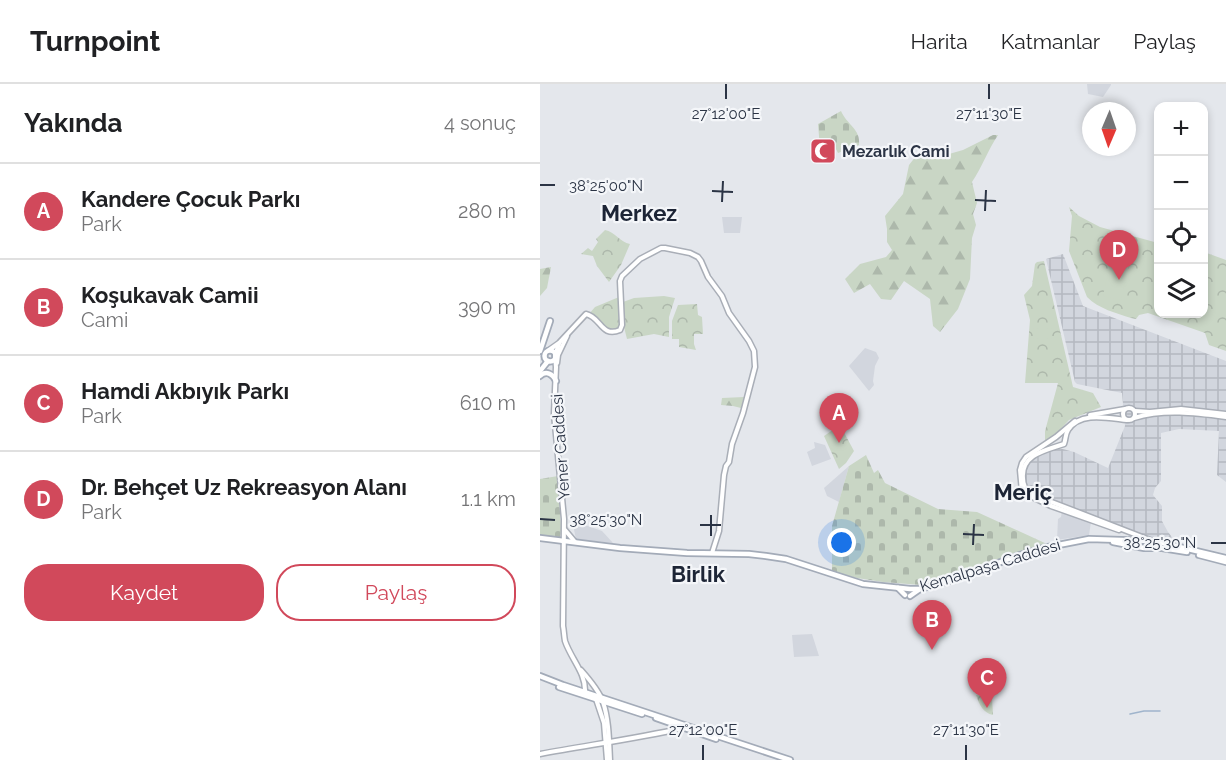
<!DOCTYPE html>
<html lang="tr">
<head>
<meta charset="utf-8">
<style>
	body { margin:0; font-family:Raleway,sans-serif; background:#f6f6f6; color:#202124 }
	.controls { position:absolute; right:18px; top:18px; display:grid; overflow:hidden; border-radius:12px; box-shadow:0 3px 9px #0003 }
	.controls button { width:54px; height:54px; display:grid; place-items:center; padding:0; border:0; border-bottom:2px solid #e0e0e0; background:#fff; color:#202124; font:30px sans-serif }
	.compass { position:absolute; left:542px; top:18px; width:54px; height:54px; border-radius:50%; background:#fff; box-shadow:0 3px 9px #0003; rotate:182deg }
	.you { position:absolute; left:302px; top:459px; width:21px; height:21px; margin:-15px; border:4px solid #fff; border-radius:50%; background:#1a73e8; box-shadow:0 0 0 9px #1a73e833 }
	.badge { display:grid; place-items:center; width:39px; height:39px; border-radius:50%; background:#d1495b; color:#fff; font-size:20px; font-weight:700 }
	.pin { position:absolute; translate:-50% -50px; filter:drop-shadow(0 2px 3px #0008) }
	.pin::after { content:''; position:absolute; top:32px; width:21px; height:18px; background:inherit; clip-path:polygon(0 0,100% 0,50% 100%) }
	.list { margin:0; padding:0; list-style:none }
	h2 { display:flex; justify-content:space-between; align-items:center; height:78px; margin:0; padding:0 24px; font-size:26px }
	h2 small { font-size:20px; font-weight:400; color:#757577 }
	.list li { display:grid; grid-template-columns:39px 1fr auto; gap:18px; align-items:center; box-sizing:border-box; height:96px; padding:0 24px; border-top:2px solid #e0e0e0 }
	.list b { display:block; font-size:22px; white-space:nowrap }
	.list p { margin:0; font-size:20px; white-space:nowrap; color:#757577 }
	.list em { font-size:20px; font-style:normal; color:#757577 }
	.actions { display:flex; gap:12px; padding:18px 24px }
	.actions a { flex:1; padding:14px 0; border:2px solid #d1495b; border-radius:24px; text-align:center; font-size:21px; color:#d1495b }
	.actions .main { background:#d1495b; color:#fff }
	.icon { flex:none; width:33px; height:33px; fill:none; stroke:currentColor; stroke-width:2; stroke-linecap:round; stroke-linejoin:round }
	.map { position:relative; flex:none; width:686px; height:676px; overflow:hidden }
	header { display:flex; align-items:center; gap:36px; box-sizing:border-box; height:84px; padding:0 30px; background:#fff; border-bottom:2px solid #e0e0e0 }
	header strong { font-size:28px }
	nav { display:flex; gap:33px; margin-inline-start:auto; font-size:21px }
	main { display:flex }
	aside { flex:1; background:#fff }
	.map>svg:first-child { display:block }
</style>
</head>
<body>
<header>
<strong>Turnpoint</strong>
<nav><a>Harita</a><a>Katmanlar</a><a>Paylaş</a></nav>
</header>
<main>
<aside>
<h2>Yakında<small>4 sonuç</small></h2>
<ul class="list">
<li><span class="badge">A</span><div><b>Kandere Çocuk Parkı</b><p>Park</p></div><em>280 m</em></li>
<li><span class="badge">B</span><div><b>Koşukavak Camii</b><p>Cami</p></div><em>390 m</em></li>
<li><span class="badge">C</span><div><b>Hamdi Akbıyık Parkı</b><p>Park</p></div><em>610 m</em></li>
<li><span class="badge">D</span><div><b>Dr. Behçet Uz Rekreasyon Alanı</b><p>Park</p></div><em>1.1 km</em></li>
</ul>
<div class="actions"><a class="main">Kaydet</a><a>Paylaş</a></div>
</aside>
<div class="map">
<svg width="686" height="676" viewBox="0 0 686 676">
	<defs>
		<pattern id="industrial-grid" width="8" height="8" patternUnits="userSpaceOnUse" patternTransform="scale(1.5)"><rect width="8" height="8" fill="#d2d6de"/><path d="M0 4h8M4 0v8" fill="none" stroke="#b4b8c0"/></pattern>
		<pattern id="forest-firs" width="22" height="20" patternUnits="userSpaceOnUse" patternTransform="scale(1.5)"><rect width="22" height="20" fill="#c9d6c5"/><path d="M5 1l3.5 6h-7zM16 11l3.5 6h-7z" fill="#adb8ab"/></pattern>
		<pattern id="cemetery-stones" width="16" height="16" patternUnits="userSpaceOnUse" patternTransform="scale(1.5)"><rect width="16" height="16" fill="#c9d6c5"/><path d="M2 7V4a2 2 0 0 1 4 0v3zM10 15v-3a2 2 0 0 1 4 0v3z" fill="#adb8ab"/></pattern>
		<pattern id="park-crowns" width="20" height="18" patternUnits="userSpaceOnUse" patternTransform="scale(1.5)"><rect width="20" height="18" fill="#c9d6c5"/><path d="M2 6a3 3 0 1 1 6 0M12 15a3 3 0 1 1 6 0" fill="none" stroke="#adb8ab"/></pattern>
	</defs>
	<rect width="100%" height="100%" fill="#e4e7ec"/>
	<g fill="#d2d6de">
		<path d="M547,0H571V1L563,13L548,10Z"/>
		<path d="M182,133H202L200,149H184Z"/>
		<path d="M325,264L336,268L339,274L335,282L333,297L334,301L329,307L309,282Z"/>
		<path d="M274,358L285,361L291,375L272,382L267,368L275,364Z"/>
		<path d="M309,382L299,418L287,412L284,404Z"/>
		<path d="M522,427L551,438L549,451L517,456L518,435L521,433Z"/>
		<path d="M33,441H45L62,447L73,459L36,455Z"/>
		<path d="M272,550L279,572L254,573L252,551Z"/>
	</g>
	<path fill="url(#industrial-grid)" d="M523,170L543,222L686,277V398L677,391L679,347L639,345L621,349V397L615,404L613,411L622,422V437L628,448L639,462L612,454L491,409L486,404L484,390L485,383L494,374L512,365H523L534,368L568,384L585,342L582,309L537,300L535,298L506,175Z"/>
	<g fill="url(#forest-firs)">
		<path d="M453,51H458C448,66 442,83 432,98L437,119L433,130L436,141L432,154L430,195L418,225L400,248L393,242L390,215L364,197L351,216L341,215L330,200L314,209L305,195L320,180L346,173L352,166L347,158V145L345,132L363,110L369,81L376,72L390,68L409,70L423,66Z"/>
		<path d="M11,183L7,204L0,212V185Z"/>
		<path d="M204,313L201,324L193,322L181,321L182,314Z"/>
	</g>
	<g fill="url(#cemetery-stones)">
		<path d="M301,27C307,41 321,45 319,61L298,69L293,59L280,64L278,40Z"/>
		<path d="M326,371L334,389L338,386L345,399L398,425L437,428L507,460L381,501L343,498L317,494L292,487V442L309,382Z"/>
		<path d="M18,392L21,446L20,453L0,451V395Z"/>
	</g>
	<g fill="url(#park-crowns)">
		<path d="M529,123L539,132L560,143L618,159V230H664V168L686,176V267L669,261L665,249L608,229L599,231L596,235L591,234C576,229 559,225 547,213L529,167L532,132Z"/>
		<path d="M65,146C75,148 80,158 90,160L81,181L69,198L57,182L53,172L41,170L48,164L52,167L58,158L56,155Z"/>
		<path d="M504,177L533,303L553,309L561,323L529,336L517,349L505,357V347L518,299H485L490,236L484,211L492,202L495,180L497,178Z"/>
		<path d="M124,212L135,214L129,233V253L114,250L87,255L84,243L83,218L94,214Z"/>
		<path d="M79,213L81,241L76,246H70L49,230L55,223Z"/>
		<path d="M157,220L158,231L162,233L163,250H154V260L156,266L139,263V255H132V237L138,221Z"/>
		<path d="M300,341L314,367L306,379L299,385L284,352Z"/>
		<path d="M436,611L452,613L453,631C443,629 439,620 436,611Z"/>
	</g>
	<g fill="#c9d6c5">
		<path d="M570,178L589,182L581,216L563,212Z"/>
		<path d="M493,244L512,245V255L493,254Z"/>
	</g>
	<g fill="none" stroke-linecap="round" stroke-linejoin="round">
		<path stroke="#9fb4cc" stroke-width="1.5" d="M590,630L604,627H620"/>
		<defs>
			<g id="secondary">
				<path d="M9,266L19,259L46,230C61,233 61,254 80,246L82,241L80,197L82,192L100,175L121,164H125L150,169L158,173L161,177L168,193L182,212L189,229L209,257L214,267L215,283L203,329L192,360L189,378L186,382L184,391L179,447L172,469"/>
				<path d="M15,271L19,260"/>
				<path d="M15,273L16,283L14,330L24,435L23,542C24,547 24,552 25,557C31,575 46,589 45,608L47,609"/>
				<path d="M17,279L18,271L27,252"/>
				<circle cx="589" cy="330" r="6"/>
				<path d="M595,327L610,328L641,325L686,330"/>
				<path d="M550,331L585,325"/>
				<path d="M594,334C624,325 655,329 686,333"/>
				<path d="M587,336C568,334 540,327 528,346C525,351 526,355 524,360C507,366 481,370 483,394C483,401 485,406 491,410L610,456"/>
				<path d="M535,337L516,353L486,373L482,379L480,386L482,408L511,422L579,446"/>
				<path d="M25,446L35,458"/>
				<path d="M41,586C49,595 59,607 63,618C69,636 69,657 70,676"/>
				<path d="M56,615L64,639L67,676"/>
				<path d="M0,670C48,661 95,655 143,644"/>
			</g>
			<g id="primary">
				<circle cx="10" cy="272" r="5.5"/>
				<path d="M0,267L10,237"/>
				<path d="M0,287L8,277"/>
				<path d="M0,292C6,286 13,290 16,297"/>
				<path d="M0,454L80,464L147,469L209,470L226,472L246,475L323,500L370,505H380L406,498L477,472L503,464L549,455L614,457L686,474"/>
				<path d="M573,458L604,464H622L647,468"/>
				<path d="M659,471L686,478"/>
				<path d="M358,504L365,511"/>
				<path d="M370,512L380,505"/>
				<path d="M0,592L23,601L250,676"/>
				<path d="M19,603L102,630"/>
				<path d="M116,634L176,655"/>
			</g>
		</defs>
		<use href="#secondary" stroke="#a9aeb7" stroke-width="7"/>
		<use href="#primary" stroke="#a3abb8" stroke-width="8"/>
		<use href="#secondary" stroke="#fff" stroke-width="4"/>
		<use href="#primary" stroke="#fff" stroke-width="4.5"/>
	</g>
	<path fill="none" stroke="#2b3445" stroke-width="2" d="M186,15V0M449,15V0M0,101H15M172,107L193,108M435,116L456,117M182,118L183,97M445,127L446,106M0,435L15,436M160,441H181M423,450L444,451M171,452V431M671,459H686M433,461L434,440M163,676V661M426,676V661"/>
	<defs>
		<symbol id="mosque-square" viewBox="-11 -11 22 22"><rect x="-9" y="-9" width="18" height="18" rx="4" fill="#d1495b" stroke="#f4f6f9"/><path d="M3.5-4.9A6 6 0 1 0 3.5 4.9A5 5 0 1 1 3.5-4.9Z" fill="#fff"/></symbol>
	</defs>
	<g fill-rule="evenodd">
		<use href="#mosque-square" x="268" y="52" width="30" height="30"/>
	</g>
	<g text-anchor="middle" stroke-width="4.5" stroke-linejoin="round" paint-order="stroke">
		<g font-size="16" font-weight="bold" fill="#2b3445" stroke="#f4f6f9" text-anchor="start">
			<text x="302" y="73">Mezarlık Cami</text>
		</g>
		<g font-size="16" fill="#2b3445" stroke="#f4f6f9">
			<text transform="translate(20 363) rotate(-94)" y="6">Yener Caddesi</text>
			<text transform="translate(450 481) rotate(-17)" y="6">Kemalpaşa Caddesi</text>
		</g>
		<g font-size="22" font-weight="bold" fill="#1d2536" stroke="#f4f6f9">
			<text x="99" y="137">Merkez</text>
			<text x="483" y="416">Meriç</text>
			<text x="158" y="498">Birlik</text>
		</g>
	</g>
	<g font-size="15" text-anchor="middle" fill="#2b3445" stroke="#f4f6f9" stroke-width="4.5" stroke-linejoin="round" paint-order="stroke">
		<text x="186" y="35">27°12'00"E</text>
		<text x="449" y="35">27°11'30"E</text>
		<text x="66" y="107">38°25'00"N</text>
		<text x="66" y="441">38°25'30"N</text>
		<text x="620" y="464">38°25'30"N</text>
		<text x="163" y="651">27°12'00"E</text>
		<text x="426" y="651">27°11'30"E</text>
	</g>
</svg>
<div class="controls">
<button>+</button>
<button>−</button>
<button><svg class="icon" aria-label="locate" viewBox="0 0 24 24"><circle cx="12" cy="12" r="6"/><path d="M12 2v4M12 18v4M2 12h4M18 12h4"/></svg></button>
<button><svg class="icon" aria-label="layers" viewBox="0 0 24 24"><path d="M12 4l9 5-9 5-9-5zM3 14l9 5 9-5"/></svg></button>
</div>
<svg class="compass" viewBox="-18 -18 36 36"><path d="M0-13l5 13h-10z" fill="#e53935"/><path d="M0 13l5-13h-10z" fill="#757577"/></svg>
<div class="you"></div>
<div class="pin badge" style="left:299px;top:359px">A</div>
<div class="pin badge" style="left:392px;top:566px">B</div>
<div class="pin badge" style="left:447px;top:624px">C</div>
<div class="pin badge" style="left:579px;top:196px">D</div>
</div>
</main>
</body>
</html>
